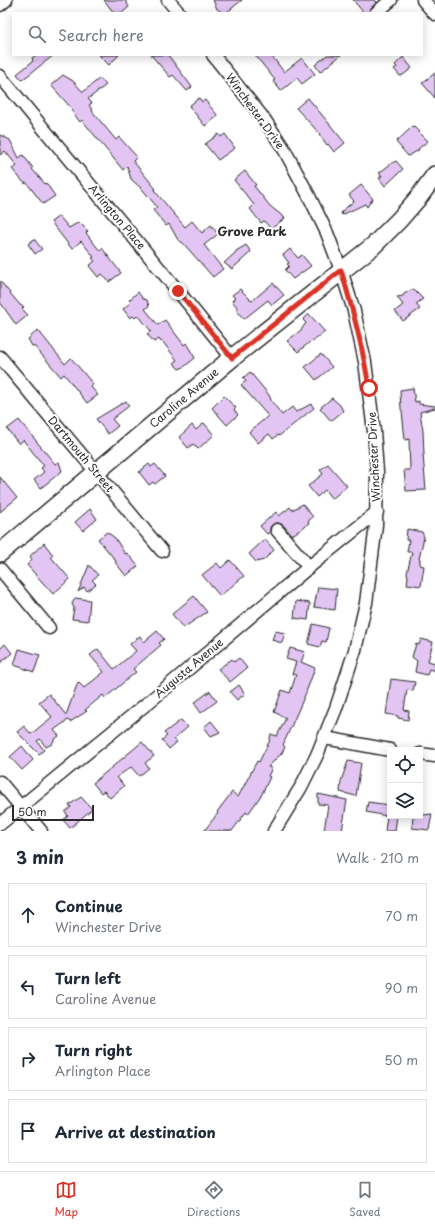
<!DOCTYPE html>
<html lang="en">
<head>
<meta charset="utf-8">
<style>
	body { margin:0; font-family:"Playpen Sans",sans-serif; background:#f2f2f3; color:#1f2937 }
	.controls { position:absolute; right:12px; bottom:12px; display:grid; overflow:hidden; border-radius:0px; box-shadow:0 2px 10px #0003 }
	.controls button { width:36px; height:36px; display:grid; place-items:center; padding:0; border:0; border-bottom:1px solid #e0e1e3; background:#fff; color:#1f2937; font:20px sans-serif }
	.scale { position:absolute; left:12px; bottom:10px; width:82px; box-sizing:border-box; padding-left:4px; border:2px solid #2b2b2b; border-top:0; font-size:11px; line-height:14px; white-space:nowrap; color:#2b2b2b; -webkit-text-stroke:3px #fff; paint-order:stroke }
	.stop { position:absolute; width:12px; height:12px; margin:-9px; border:3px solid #d93025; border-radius:50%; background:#fff }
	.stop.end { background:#d93025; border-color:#fff; box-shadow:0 1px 4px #0008 }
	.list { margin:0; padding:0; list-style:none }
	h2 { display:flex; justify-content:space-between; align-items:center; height:52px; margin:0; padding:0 16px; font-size:17px }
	h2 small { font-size:13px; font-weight:400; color:#747a83 }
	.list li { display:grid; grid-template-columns:26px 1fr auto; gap:12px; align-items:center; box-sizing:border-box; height:64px; margin:0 8px 8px; padding:0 8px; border:1px solid #e0e1e3; border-radius:0px }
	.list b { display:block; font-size:15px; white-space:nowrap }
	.list p { margin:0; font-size:13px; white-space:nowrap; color:#747a83 }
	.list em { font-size:13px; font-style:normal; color:#747a83 }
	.icon { flex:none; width:22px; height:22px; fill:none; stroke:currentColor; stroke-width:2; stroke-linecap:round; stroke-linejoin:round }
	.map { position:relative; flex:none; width:435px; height:831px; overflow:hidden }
	.search { position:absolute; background:#fff; box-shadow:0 2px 10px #0003; left:12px; right:12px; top:12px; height:44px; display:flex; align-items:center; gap:10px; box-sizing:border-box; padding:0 14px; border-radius:0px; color:#747a83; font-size:15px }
	.sheet { height:340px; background:#fff }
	nav { display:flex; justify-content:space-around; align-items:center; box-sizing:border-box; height:56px; border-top:1px solid #e0e1e3; background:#fff; font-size:11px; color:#747a83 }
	nav a { display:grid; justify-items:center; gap:2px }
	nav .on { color:#d93025 }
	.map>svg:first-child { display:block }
</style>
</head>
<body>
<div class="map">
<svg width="435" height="831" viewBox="0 0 435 831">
	<rect width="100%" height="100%" fill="#fff"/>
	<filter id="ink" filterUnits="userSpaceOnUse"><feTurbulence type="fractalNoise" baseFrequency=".025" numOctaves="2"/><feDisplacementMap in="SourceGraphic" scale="8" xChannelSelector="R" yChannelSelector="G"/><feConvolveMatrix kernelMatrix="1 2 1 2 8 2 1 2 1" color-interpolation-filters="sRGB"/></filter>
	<g filter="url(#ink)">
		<g fill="#e2c5f3" stroke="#2b2b2b">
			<path d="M104,0H125L129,7L122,13H114Z"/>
			<path d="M213,0H242L226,13H222L219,10L217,9Z"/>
			<path d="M353,0H375L377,2L371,8L369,13H364Z"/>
			<path d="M36,55H54L22,80L17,74L33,61L32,58Z"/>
			<path d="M99,55H119L109,65Z"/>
			<path d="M151,55H168L192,87L187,91L173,75L170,77Z"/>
			<path d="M255,55H271L284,72L302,58L315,74L302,84L297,78L281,91L273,81L275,80Z"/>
			<path d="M327,55H341L320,72L315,65Z"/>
			<path d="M403,57L412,68L403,75L400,76L394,69L397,67L395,65Z"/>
			<path d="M435,73V98L422,83Z"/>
			<path d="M63,75L73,81L83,92L100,78L106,85L88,99L92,103L89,105L93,111H92L116,140L119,137L137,157L133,161L156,189L154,190L185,227L192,221L202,233L211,225L218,234L204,245L223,269L213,277L183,243L178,240L169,224L166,226L153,210L157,207L143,190L131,179L127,166L123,170L82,120L80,122L71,110L72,109L51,85Z"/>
			<path d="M199,98L202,102L205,100L218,116L205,126L189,106Z"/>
			<path d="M308,98L345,143L334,152L328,144L327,145L319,134H320L296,108Z"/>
			<path d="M413,126L428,141L418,149L419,150L408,156L396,142Z"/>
			<path d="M219,134L221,137L225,134L235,148L218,160L205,144Z"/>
			<path d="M0,135L10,140L19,158L23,155L33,168L32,169L45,184L46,183L55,196L43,204L26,182L25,184L12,169L17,166L5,151L0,155Z"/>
			<path d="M396,161L403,169L385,186L379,178L382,176L379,173L392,163Z"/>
			<path d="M245,171L256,185L254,186L270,206L285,218L271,229L264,221L261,223L250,209L254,205L234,180Z"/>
			<path d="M361,185L373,199L370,202L367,207L365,204L342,215L341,212L354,201L349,195Z"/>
			<path d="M59,216L69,228L79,222L88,231L86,233L100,251L102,248L121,273L109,282L102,274L98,277L89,266L95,261L92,258L94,257L81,241L72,249L51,222Z"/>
			<path d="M34,239L42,249L35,254L28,244Z"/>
			<path d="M246,245L251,252L232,269L224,263L235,253L236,251Z"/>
			<path d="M290,249L298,258L302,255L311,266L293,279L285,270L289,266L287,264L289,263L283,255Z"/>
			<path d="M0,281L20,305L24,307L22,309L28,315L16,325L0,302Z"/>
			<path d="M273,283L284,295L272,305L268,300L244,319L237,311V307L232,301L235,298L232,295L240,289L252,301Z"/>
			<path d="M413,289L423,299L416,304L420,309L403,321L395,311L403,305L397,297L403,296L404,294Z"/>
			<path d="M138,292L143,299L147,300L149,306L145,309L158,325L165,320L184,345L186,343L195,358L184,367L179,369L176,366L174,362L177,360L162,341L161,342L159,339L154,342L147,334L151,331L138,315L135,318L133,316L130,318L123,309L131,302L129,300Z"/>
			<path d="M309,314L325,332L312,342L311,341L298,352L287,341L301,330L306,323L303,320Z"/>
			<path d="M38,330L65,364L71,358L93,384L90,386L98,395L87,403L64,374L61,377L35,347L32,346L28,339Z"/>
			<path d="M321,354L332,367L316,380L305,367Z"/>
			<path d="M250,372L269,395L272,402L282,415L292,407L296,412L311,404L314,408L279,436L278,435L273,439L269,434L258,443L249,432L268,416L241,385L246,381L243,378Z"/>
			<path d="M413,388L415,402L419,401V404L435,406V408L420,412L423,431L424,455H423L426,490L406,491L404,470H410L409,439L405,440L402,411L401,409L400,390Z"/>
			<path d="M224,396L236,408L234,410L238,415L227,425L212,408Z"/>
			<path d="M332,398L340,405L343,411L331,421L320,408Z"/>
			<path d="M126,401L129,406L112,419L118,426L108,434L96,419Z"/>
			<path d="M19,420L55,464L59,462L62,471L41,488L34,480L44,472L41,468L44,466L23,440L19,444L7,429Z"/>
			<path d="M204,423L214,435L198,449L193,444L188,448L179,437L192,425L196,430Z"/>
			<path d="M149,464L151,467L155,464L165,476L155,484L153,482L149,485L139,472Z"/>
			<path d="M328,464L347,486L332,499L325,490L317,497L308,486L323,474L320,470Z"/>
			<path d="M0,477L17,498L0,512Z"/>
			<path d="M303,504L313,517L308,521L309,523L300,530L292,535L283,525L279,523H275L272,525L270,528V532L267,534L260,526L276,512L279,516L290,507L292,510Z"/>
			<path d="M90,509L97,519L83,531L75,522Z"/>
			<path d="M407,529L422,532L424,537L419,559H420V565L424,566L421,586L407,584L408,577L407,573L412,552H407L409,540H406Z"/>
			<path d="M107,532L115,538L125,554L127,553L138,566L126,576L115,562L116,561L98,539Z"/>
			<path d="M265,539L274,550L264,560L256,562L249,554Z"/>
			<path d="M44,543L53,555L51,557L70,579L53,594L27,565L32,560L30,556Z"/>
			<path d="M230,560L244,576L220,596L202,575L217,563L221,568Z"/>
			<path d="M89,565L98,575L92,580L96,584L87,591L84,587L78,592Z"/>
			<path d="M318,587L337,589L335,610L314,607Z"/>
			<path d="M194,596L207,612L183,628L172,614Z"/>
			<path d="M75,598L90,600L88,621L72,619L74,608L72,604Z"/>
			<path d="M296,601L310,603L308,620L294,618Z"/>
			<path d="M313,624L329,628L326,642L322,641L320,647L308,644Z"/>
			<path d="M157,631L164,639L159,643L161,645L133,669L136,672L105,698L103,695L85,710L87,711L70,722L68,720L54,730L59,736L54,740L52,744L46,747L40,739L37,741L44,750L39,754L17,732L24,726L31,734L52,717L39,702L49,694L66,715L78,682L84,688L104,672L90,655L98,649L114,669L136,651L130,644L140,636L144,642Z"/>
			<path d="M275,631L285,633L282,643L272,640Z"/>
			<path d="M421,639L433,642L428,661L435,663V671L429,669L427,675L415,672L417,661L412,657L416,644L419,645Z"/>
			<path d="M5,644L12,653L0,663V649Z"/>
			<path d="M290,648L305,652L301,662L315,668L305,695L283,745L285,747L282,753L268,767L272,768L268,776L270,777L262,794L248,814L246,812L232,831H204L218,813L217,812L232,792L238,797L257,761L259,762L269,742L271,734L277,736L286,718L274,712L282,690L290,693L296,675L292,674L296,662L286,659Z"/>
			<path d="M19,649L40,655L34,672L14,665Z"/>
			<path d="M239,658L247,668L230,682L218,669L232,659L234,662Z"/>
			<path d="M391,679L415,682L413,691L407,690L404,710L409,711L408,720L398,718V716L386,714Z"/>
			<path d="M239,685L245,694L237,700L230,692Z"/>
			<path d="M210,691L217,701L201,713L194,703Z"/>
			<path d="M181,720L188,727L174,739L177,742L169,749L162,740L167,736L164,733Z"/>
			<path d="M211,721L220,732L211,736L204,727Z"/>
			<path d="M142,742L154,756L145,763L149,768L139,776L131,767L117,777L124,786L110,798L104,791L101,793L93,783Z"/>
			<path d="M22,746L33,760L22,770L10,757Z"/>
			<path d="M348,761L361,763L356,796L340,792L341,781Z"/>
			<path d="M318,794L347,800L342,831H324L328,805L318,804Z"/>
			<path d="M81,797L92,809L70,828L63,820L68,816L65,812L71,807L69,805Z"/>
			<path d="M368,802L390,805V816H397L395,831H385L387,816L366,812Z"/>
			<path d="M432,814L429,830L412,828L413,816Z"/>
		</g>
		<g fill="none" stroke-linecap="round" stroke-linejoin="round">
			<defs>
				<g id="street">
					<path d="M168,0L179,13"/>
					<path d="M423,0L435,14"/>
					<path d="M0,5L6,0"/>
					<path d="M376,13L391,0"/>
					<path d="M213,55L264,119L284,149L309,196L327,233L341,270L354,311L365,362L374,431L377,472L376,525L366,603L355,650L336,708L317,755L301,787L274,831"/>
					<path d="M0,76L178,291L232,358"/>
					<path d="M0,357L162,551"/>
					<path d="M277,530L309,567"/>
					<path d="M0,569L49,628"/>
					<path d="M325,738L390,750"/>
					<path d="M420,754L435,756"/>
					<path d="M0,782L41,831"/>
					<path d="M0,824L167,687L309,567L377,512"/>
				</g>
				<path id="secondary" d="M0,553L232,358L373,246L399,220L419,197L435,175"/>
			</defs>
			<use href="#street" stroke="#2b2b2b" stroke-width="15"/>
			<use href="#secondary" stroke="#2b2b2b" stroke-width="20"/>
			<use href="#street" stroke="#fff" stroke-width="12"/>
			<use href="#secondary" stroke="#fff" stroke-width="17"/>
		</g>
	</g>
	<g fill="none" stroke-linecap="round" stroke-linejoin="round" filter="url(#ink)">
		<path stroke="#d93025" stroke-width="5" d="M178,291L232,358L341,270C353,310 363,347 369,388"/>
	</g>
	<g text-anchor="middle" stroke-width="4" stroke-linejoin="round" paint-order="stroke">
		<g font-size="11" fill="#2b2b2b" stroke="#fff">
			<text transform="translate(255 111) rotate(54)" y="4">Winchester Drive</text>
			<text transform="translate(117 217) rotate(50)" y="4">Arlington Place</text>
			<text transform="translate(184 398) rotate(-40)" y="4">Caroline Avenue</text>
			<text transform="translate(81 454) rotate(50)" y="4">Dartmouth Street</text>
			<text transform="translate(374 457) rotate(-93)" y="4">Winchester Drive</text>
			<text transform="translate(189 668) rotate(-40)" y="4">Augusta Avenue</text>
		</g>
		<g font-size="12" font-weight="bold" fill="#2b2b2b" stroke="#fff">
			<text x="252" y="236">Grove Park</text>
		</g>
	</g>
</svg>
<div class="controls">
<button><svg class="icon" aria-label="locate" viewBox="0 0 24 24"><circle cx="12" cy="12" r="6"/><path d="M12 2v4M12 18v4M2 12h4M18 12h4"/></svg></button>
<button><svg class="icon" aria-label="layers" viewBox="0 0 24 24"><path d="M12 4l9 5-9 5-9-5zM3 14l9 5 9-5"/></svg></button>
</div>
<div class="scale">50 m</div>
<div class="stop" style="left:369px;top:388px"></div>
<div class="stop end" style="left:178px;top:291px"></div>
<div class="search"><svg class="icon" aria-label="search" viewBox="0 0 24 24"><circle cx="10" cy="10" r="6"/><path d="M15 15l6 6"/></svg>Search here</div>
</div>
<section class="sheet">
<h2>3 min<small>Walk · 210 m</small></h2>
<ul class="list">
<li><svg class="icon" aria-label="ahead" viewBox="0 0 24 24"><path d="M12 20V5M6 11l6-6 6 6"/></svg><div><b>Continue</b><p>Winchester Drive</p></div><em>70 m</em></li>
<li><svg class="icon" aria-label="left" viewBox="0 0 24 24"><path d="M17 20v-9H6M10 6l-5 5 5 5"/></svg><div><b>Turn left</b><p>Caroline Avenue</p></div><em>90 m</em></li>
<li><svg class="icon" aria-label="right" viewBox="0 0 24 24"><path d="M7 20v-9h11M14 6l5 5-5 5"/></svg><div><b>Turn right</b><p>Arlington Place</p></div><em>50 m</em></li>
<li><svg class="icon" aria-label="arrive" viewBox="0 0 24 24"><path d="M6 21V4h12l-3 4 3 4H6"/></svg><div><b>Arrive at destination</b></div></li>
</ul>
</section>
<nav>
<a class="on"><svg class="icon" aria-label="map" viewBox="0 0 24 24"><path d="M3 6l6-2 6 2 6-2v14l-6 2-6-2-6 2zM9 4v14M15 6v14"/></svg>Map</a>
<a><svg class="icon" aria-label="directions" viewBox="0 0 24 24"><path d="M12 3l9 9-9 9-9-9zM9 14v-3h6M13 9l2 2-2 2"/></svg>Directions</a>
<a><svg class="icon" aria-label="saved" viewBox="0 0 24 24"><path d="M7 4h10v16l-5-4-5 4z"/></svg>Saved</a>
</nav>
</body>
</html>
